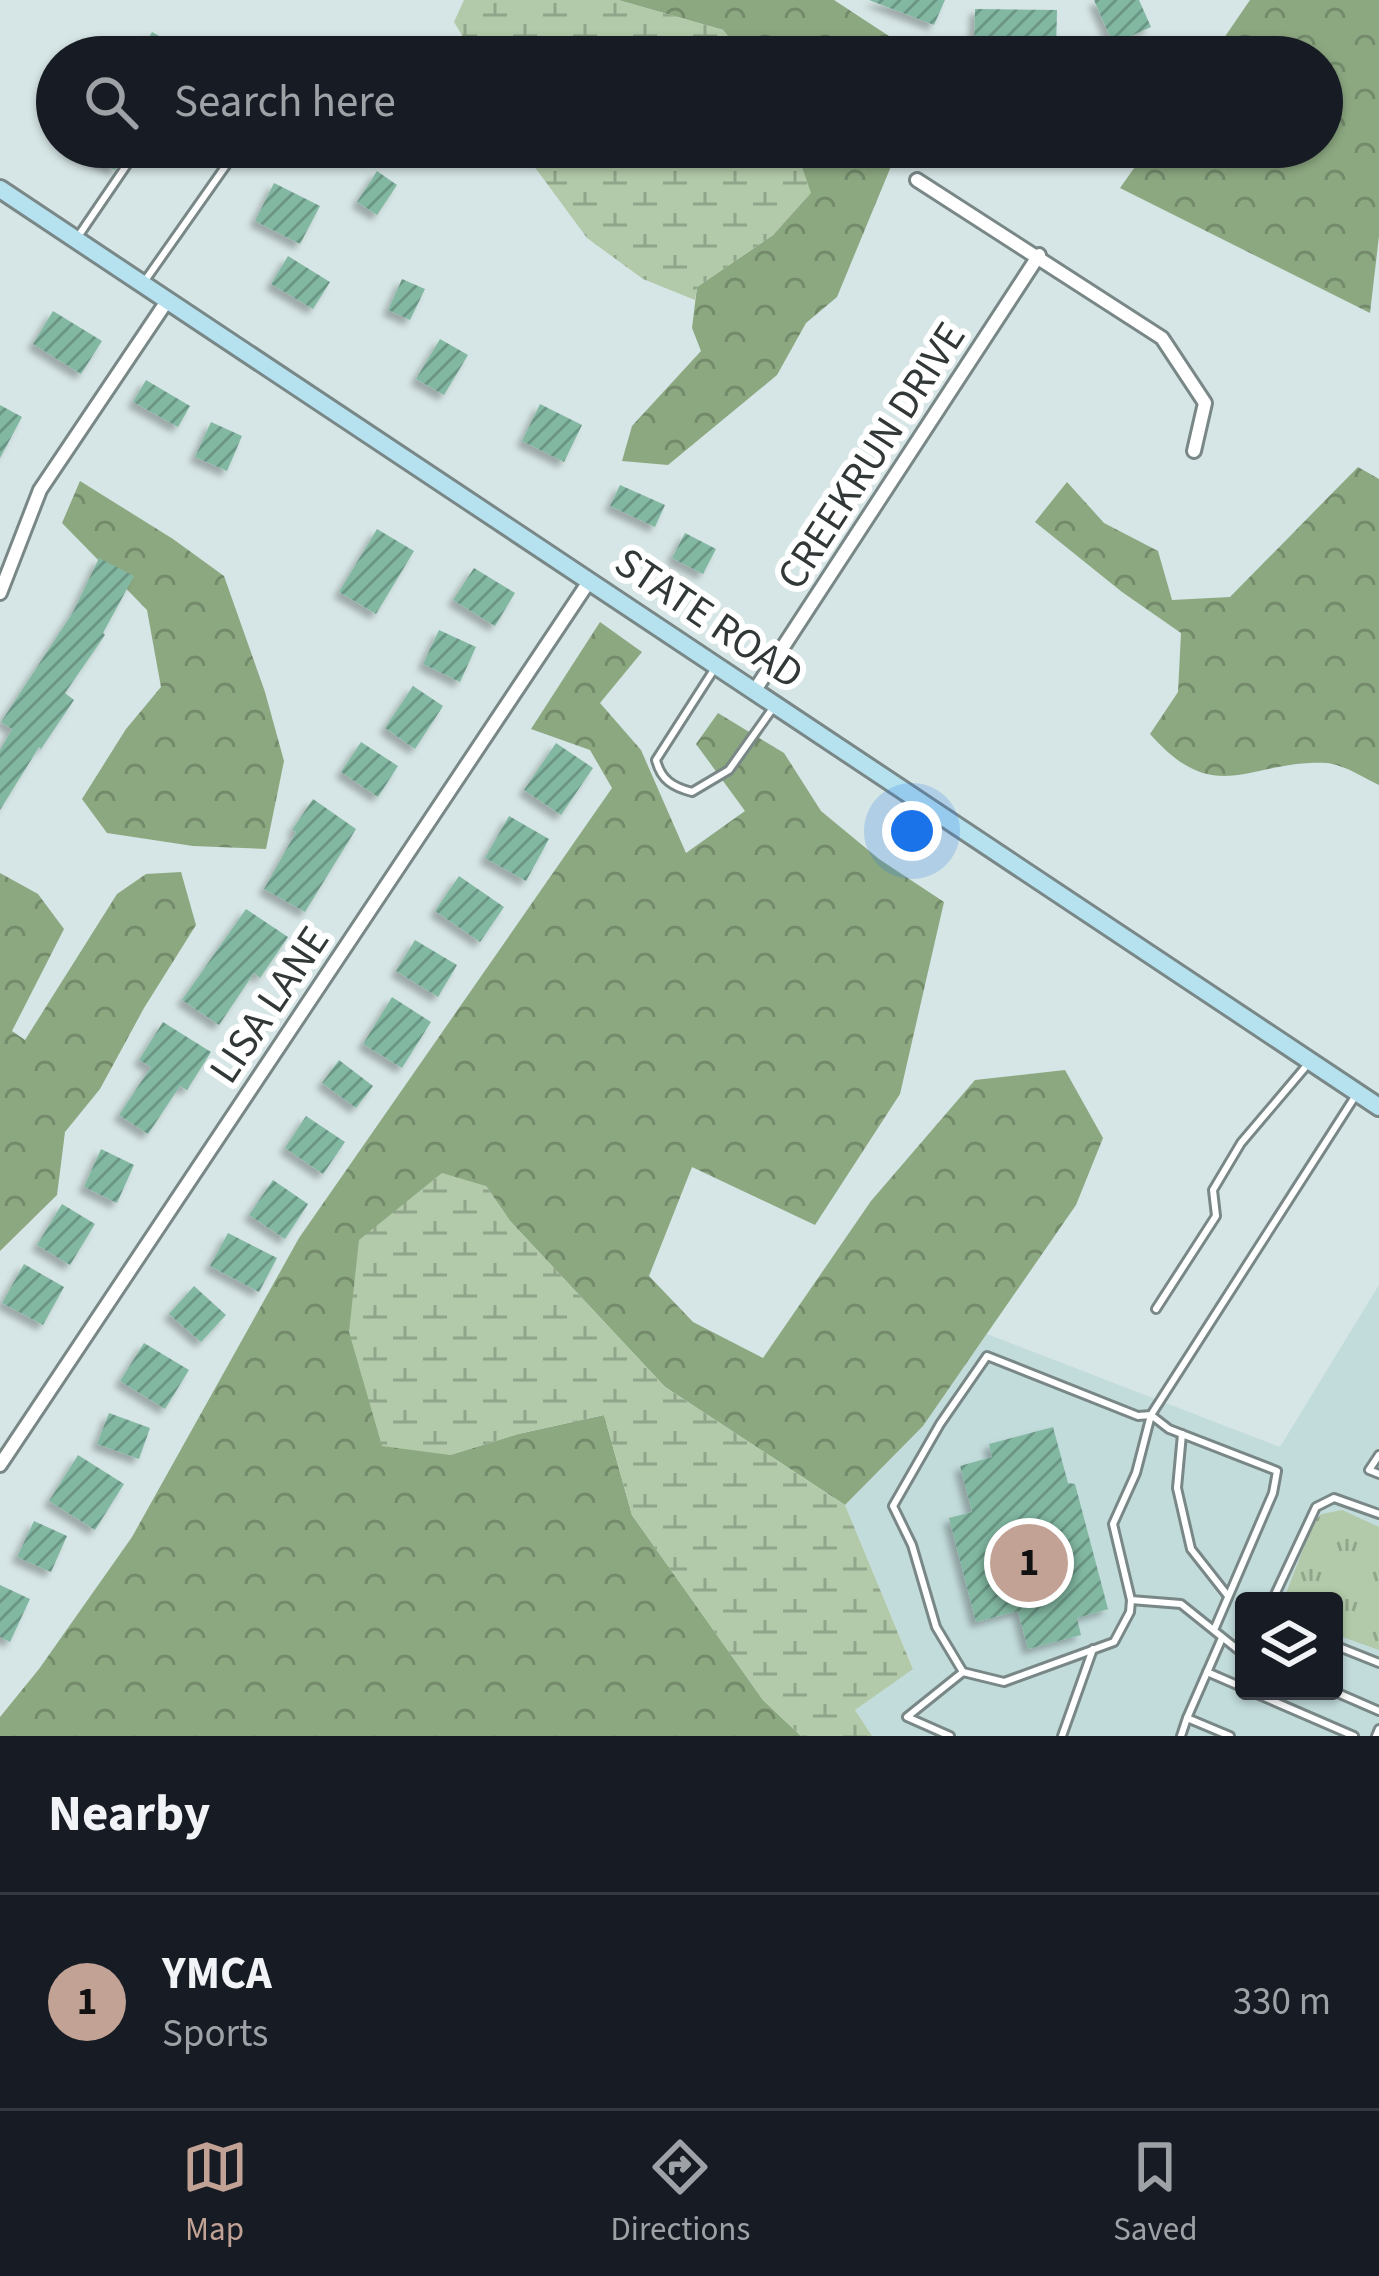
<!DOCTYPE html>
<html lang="en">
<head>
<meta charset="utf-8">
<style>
	body { margin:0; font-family:"Source Sans 3",sans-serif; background:#20242c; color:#f1f3f6 }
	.controls { position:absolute; right:36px; bottom:36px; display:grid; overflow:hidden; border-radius:12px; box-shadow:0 3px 9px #0004 }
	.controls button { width:108px; height:108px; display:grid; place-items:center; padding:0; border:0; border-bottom:3px solid #363941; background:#171b24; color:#f1f3f6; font:60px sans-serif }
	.you { position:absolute; left:912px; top:831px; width:42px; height:42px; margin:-30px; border:9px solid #fff; border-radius:50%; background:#1a73e8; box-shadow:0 0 0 18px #1a73e833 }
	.badge { display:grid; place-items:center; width:78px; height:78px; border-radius:50%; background:#c1a294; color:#111; font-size:39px; font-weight:700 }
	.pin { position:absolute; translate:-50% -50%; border:6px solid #fff; box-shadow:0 3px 12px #0006 }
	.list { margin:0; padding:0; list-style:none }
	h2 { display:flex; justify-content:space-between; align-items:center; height:156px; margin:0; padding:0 48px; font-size:51px }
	h2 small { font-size:39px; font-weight:400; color:#9ea1a6 }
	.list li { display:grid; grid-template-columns:78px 1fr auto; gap:36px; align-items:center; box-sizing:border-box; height:216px; padding:0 48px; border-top:3px solid #363941 }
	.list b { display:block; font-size:45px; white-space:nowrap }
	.list p { margin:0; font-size:39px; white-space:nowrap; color:#9ea1a6 }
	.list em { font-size:39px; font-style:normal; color:#9ea1a6 }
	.icon { flex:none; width:66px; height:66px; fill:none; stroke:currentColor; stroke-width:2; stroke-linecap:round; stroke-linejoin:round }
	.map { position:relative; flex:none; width:1379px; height:1736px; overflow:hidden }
	.search { position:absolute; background:#171b24; box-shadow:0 3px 9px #0004; left:36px; right:36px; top:36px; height:132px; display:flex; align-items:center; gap:30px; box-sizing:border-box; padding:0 42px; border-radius:66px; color:#9ea1a6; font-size:45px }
	.sheet { height:372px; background:#171b24 }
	nav { display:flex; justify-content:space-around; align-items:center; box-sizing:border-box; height:168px; border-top:3px solid #363941; background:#171b24; font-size:33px; color:#9ea1a6 }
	nav a { display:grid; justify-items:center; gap:6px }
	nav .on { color:#c1a294 }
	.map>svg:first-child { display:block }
</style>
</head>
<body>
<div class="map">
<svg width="1379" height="1736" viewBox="0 0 1379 1736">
	<defs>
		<pattern id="grass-tufts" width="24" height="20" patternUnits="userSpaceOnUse" patternTransform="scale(3)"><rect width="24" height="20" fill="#b2caa9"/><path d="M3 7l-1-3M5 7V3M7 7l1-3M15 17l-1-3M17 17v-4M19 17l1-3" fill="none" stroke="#91a58b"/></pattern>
		<pattern id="forest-crowns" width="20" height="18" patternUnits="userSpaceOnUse" patternTransform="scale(3)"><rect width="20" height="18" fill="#8ca881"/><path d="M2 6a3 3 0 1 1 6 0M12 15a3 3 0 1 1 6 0" fill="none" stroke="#738a6b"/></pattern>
		<pattern id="wetland-marsh" width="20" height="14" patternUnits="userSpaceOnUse" patternTransform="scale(3)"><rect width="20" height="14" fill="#b2caa9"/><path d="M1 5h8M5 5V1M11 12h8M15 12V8" fill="none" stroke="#91a58b"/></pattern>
		<pattern id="building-hatch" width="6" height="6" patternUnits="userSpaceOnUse" patternTransform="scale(3)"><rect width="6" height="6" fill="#82b8a2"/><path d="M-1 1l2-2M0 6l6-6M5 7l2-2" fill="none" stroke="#6b9785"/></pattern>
		<filter id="shadow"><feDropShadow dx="-5.5" dy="5.5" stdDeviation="3" flood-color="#0004"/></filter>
	</defs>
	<rect width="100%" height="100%" fill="#d6e5e5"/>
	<path fill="#c2dbdb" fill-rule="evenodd" d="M1379,1285V1736H872L855,1710L913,1668L845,1505L923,1426L987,1334L1280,1447ZM1244,1601H1334V1691H1244Z"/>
	<path fill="url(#grass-tufts)" d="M1342,1510L1379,1527V1650L1334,1634V1601H1283L1314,1521L1322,1514Z"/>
	<g fill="url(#forest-crowns)">
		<path d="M618,0H834L921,57H744L723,30Z"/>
		<path d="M1250,0H1379V236L1370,313L1120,188L1149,147H1322V57H1211Z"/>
		<path d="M795,147H899L837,297L806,323L777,375L668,465L622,461L632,426L701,351L692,328L697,287L773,235L810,193Z"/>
		<path d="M1358,467L1379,479V785C1364,778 1343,764 1326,763C1248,760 1216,809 1150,734L1178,692L1181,633L1122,592L1035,522L1067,482L1104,523L1158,551L1172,600L1230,597Z"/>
		<path d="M80,481L173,539L224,576L265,692L284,761L266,849L193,846L107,833L82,799L126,729L161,687L147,610L62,523Z"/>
		<path d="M600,622L642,652L600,703L641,750L686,853L745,811L696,744L718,713L784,753L821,811L879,859L944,902L900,1094L815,1225L692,1167L649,1276L693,1322L763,1358L871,1201L975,1080L1065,1070L1103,1138L1076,1205L923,1426L845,1505L665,1387L510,1221L486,1186L450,1455L518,1434L604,1415L632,1515L763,1700L801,1736H0V1717L39,1669L132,1537L299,1238L612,788L590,750L531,729Z"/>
		<path d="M181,872L196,925L144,1008L100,1089L65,1132L57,1195L0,1251V873L38,894L64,929L12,1031L25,1040L117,894L146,874Z"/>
	</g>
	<g fill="url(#wetland-marsh)">
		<path d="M464,0H618L723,30L744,57H475L454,22Z"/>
		<path d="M520,147H795L811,193L773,235L697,287L695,300L643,279L587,238Z"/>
		<path d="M442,1173L486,1186L510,1221L665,1387L845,1505L913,1669L855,1710L872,1736H801L763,1700L632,1515L604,1415L518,1434L450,1455L382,1446L349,1332L359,1240Z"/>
	</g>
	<g fill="url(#building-hatch)" filter="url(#shadow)">
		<path d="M869,0H945L934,25Z"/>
		<path d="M1094,0H1139L1151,27L1113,44Z"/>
		<path d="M975,9L1057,10L1056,51L974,50Z"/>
		<path d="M152,32L197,57H137Z"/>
		<path d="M65,147H126L115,170Z"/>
		<path d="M377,171L397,185L377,215L357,202Z"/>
		<path d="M274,183L320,206L300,244L255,221Z"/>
		<path d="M288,256L330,282L313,309L271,284Z"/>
		<path d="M402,279L425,289L410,320L388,310Z"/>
		<path d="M53,311L102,341L81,374L33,344Z"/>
		<path d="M440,339L468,355L444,395L416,379Z"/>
		<path d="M146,380L190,406L178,427L133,402Z"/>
		<path d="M540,404L582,425L564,462L522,441Z"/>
		<path d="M0,405L22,417L0,458Z"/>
		<path d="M211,422L242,436L227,471L195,457Z"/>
		<path d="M620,485L665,505L655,527L610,506Z"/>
		<path d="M377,529L414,551L376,614L339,592Z"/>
		<path d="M685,533L716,549L703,574L672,558Z"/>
		<path d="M99,558L134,576L103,633L105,635L65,693L74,700L41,749L39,747L0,810V750L12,729L1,722L73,612Z"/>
		<path d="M474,568L515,593L495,626L453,600Z"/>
		<path d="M439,630L476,647L460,682L423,664Z"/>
		<path d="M413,686L443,706L415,749L385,728Z"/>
		<path d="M361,742L398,766L378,797L341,772Z"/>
		<path d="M556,743L593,768L561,815L524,790Z"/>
		<path d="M313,799L356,829L305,912L264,889L296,832L292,830Z"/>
		<path d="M509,816L549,839L526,881L485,858Z"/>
		<path d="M459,876L504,907L480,942L435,911Z"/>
		<path d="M246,909L288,937L260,978L254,973L219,1025L182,1000Z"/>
		<path d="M415,940L457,965L438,997L396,971Z"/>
		<path d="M392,997L431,1022L402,1068L363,1044Z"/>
		<path d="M163,1022L211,1052L187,1090L180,1086L148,1134L119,1115L151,1067L139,1060Z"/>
		<path d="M339,1060L373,1086L356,1108L322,1083Z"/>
		<path d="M306,1116L345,1142L323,1174L285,1148Z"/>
		<path d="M101,1149L134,1165L117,1203L84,1187Z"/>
		<path d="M273,1180L308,1204L285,1239L249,1215Z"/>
		<path d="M62,1204L95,1224L70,1265L37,1245Z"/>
		<path d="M228,1233L277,1258L259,1292L210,1266Z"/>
		<path d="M24,1264L64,1287L43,1325L2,1303Z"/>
		<path d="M194,1286L226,1315L201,1342L169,1314Z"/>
		<path d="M144,1343L189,1370L165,1409L120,1381Z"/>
		<path d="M109,1413L150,1428L139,1459L97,1444Z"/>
		<path d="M1053,1427L1068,1483L1075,1484L1108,1609L1077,1618L1081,1635L1028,1649L1018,1611L976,1622L949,1518L972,1512L960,1466L992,1457L989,1444Z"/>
		<path d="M78,1455L124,1484L95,1530L49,1501Z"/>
		<path d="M34,1521L67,1536L51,1572L17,1557Z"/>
		<path d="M0,1585L30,1599L10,1642L0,1637Z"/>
	</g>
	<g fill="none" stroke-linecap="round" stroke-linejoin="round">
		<defs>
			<g id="service">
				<path d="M77,238L139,147"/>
				<path d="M144,282L239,147"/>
				<path d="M715,668L656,760C661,780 673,787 692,792L729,770L773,708"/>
				<path d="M1156,1309L1216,1216L1213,1190L1241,1143L1308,1064"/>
				<path d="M1182,1434L1177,1488L1191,1549L1228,1596"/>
				<path d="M1379,1455L1369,1470L1379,1474"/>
				<path d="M1272,1601L1316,1507L1334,1498L1379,1514"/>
				<path d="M1214,1630L1273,1493L1277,1471L1169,1429L1151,1415L1136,1473L1113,1524L1131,1600L1181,1604L1237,1649L1244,1653"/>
				<path d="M1222,1638L1187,1718L1230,1736"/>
				<path d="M1334,1645L1379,1663"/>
				<path d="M963,1672L936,1627L912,1545L893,1506L940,1424L987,1356L1138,1416L1151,1415L1356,1095"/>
				<path d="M1207,1672L1244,1688"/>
				<path d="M1250,1691L1354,1736"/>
				<path d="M1333,1691L1379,1711"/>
				<path d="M950,1736L907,1717L963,1672L1004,1682L1114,1642L1130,1612L1131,1600"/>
				<path d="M1062,1736L1093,1649"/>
				<path d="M1181,1736L1187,1718"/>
				<path d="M1376,1736L1379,1729"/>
			</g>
			<g id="minor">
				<path d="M917,180L1162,338L1205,403L1194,451"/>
				<path d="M0,593L40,490L167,301"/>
				<path d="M755,690L1039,255"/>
				<path d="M0,1465L590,580"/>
			</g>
			<path id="secondary" d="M0,189L1379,1107"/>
		</defs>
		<use href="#service" stroke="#798787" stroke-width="12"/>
		<use href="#minor" stroke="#798787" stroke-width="18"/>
		<use href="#secondary" stroke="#798787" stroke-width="22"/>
		<use href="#service" stroke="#fff" stroke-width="6"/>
		<use href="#minor" stroke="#fff" stroke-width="12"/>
		<use href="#secondary" stroke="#b6e2f0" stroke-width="16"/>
	</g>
	<g text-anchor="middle" stroke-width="12" stroke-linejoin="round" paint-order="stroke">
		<g font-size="42" fill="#323838" stroke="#fff">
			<text transform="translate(870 455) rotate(-57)" y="15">CREEKRUN DRIVE</text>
			<text transform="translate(710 617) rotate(34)" y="15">STATE ROAD</text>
			<text transform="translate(268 1004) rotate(-56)" y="15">LISA LANE</text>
		</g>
	</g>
</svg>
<div class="controls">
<button><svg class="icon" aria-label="layers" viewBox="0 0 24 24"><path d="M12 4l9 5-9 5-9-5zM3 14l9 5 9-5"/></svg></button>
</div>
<div class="you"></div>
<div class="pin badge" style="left:1029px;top:1563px">1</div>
<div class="search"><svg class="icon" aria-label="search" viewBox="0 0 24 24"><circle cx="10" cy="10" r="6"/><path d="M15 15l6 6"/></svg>Search here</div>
</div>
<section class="sheet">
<h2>Nearby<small></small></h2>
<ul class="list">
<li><span class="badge">1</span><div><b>YMCA</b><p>Sports</p></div><em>330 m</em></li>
</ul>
</section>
<nav>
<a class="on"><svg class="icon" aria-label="map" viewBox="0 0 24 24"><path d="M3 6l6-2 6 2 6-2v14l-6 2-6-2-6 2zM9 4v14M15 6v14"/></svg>Map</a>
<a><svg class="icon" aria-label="directions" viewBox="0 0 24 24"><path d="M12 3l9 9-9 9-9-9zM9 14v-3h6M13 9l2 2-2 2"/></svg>Directions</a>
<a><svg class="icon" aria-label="saved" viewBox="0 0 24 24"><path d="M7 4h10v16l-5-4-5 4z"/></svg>Saved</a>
</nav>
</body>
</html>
